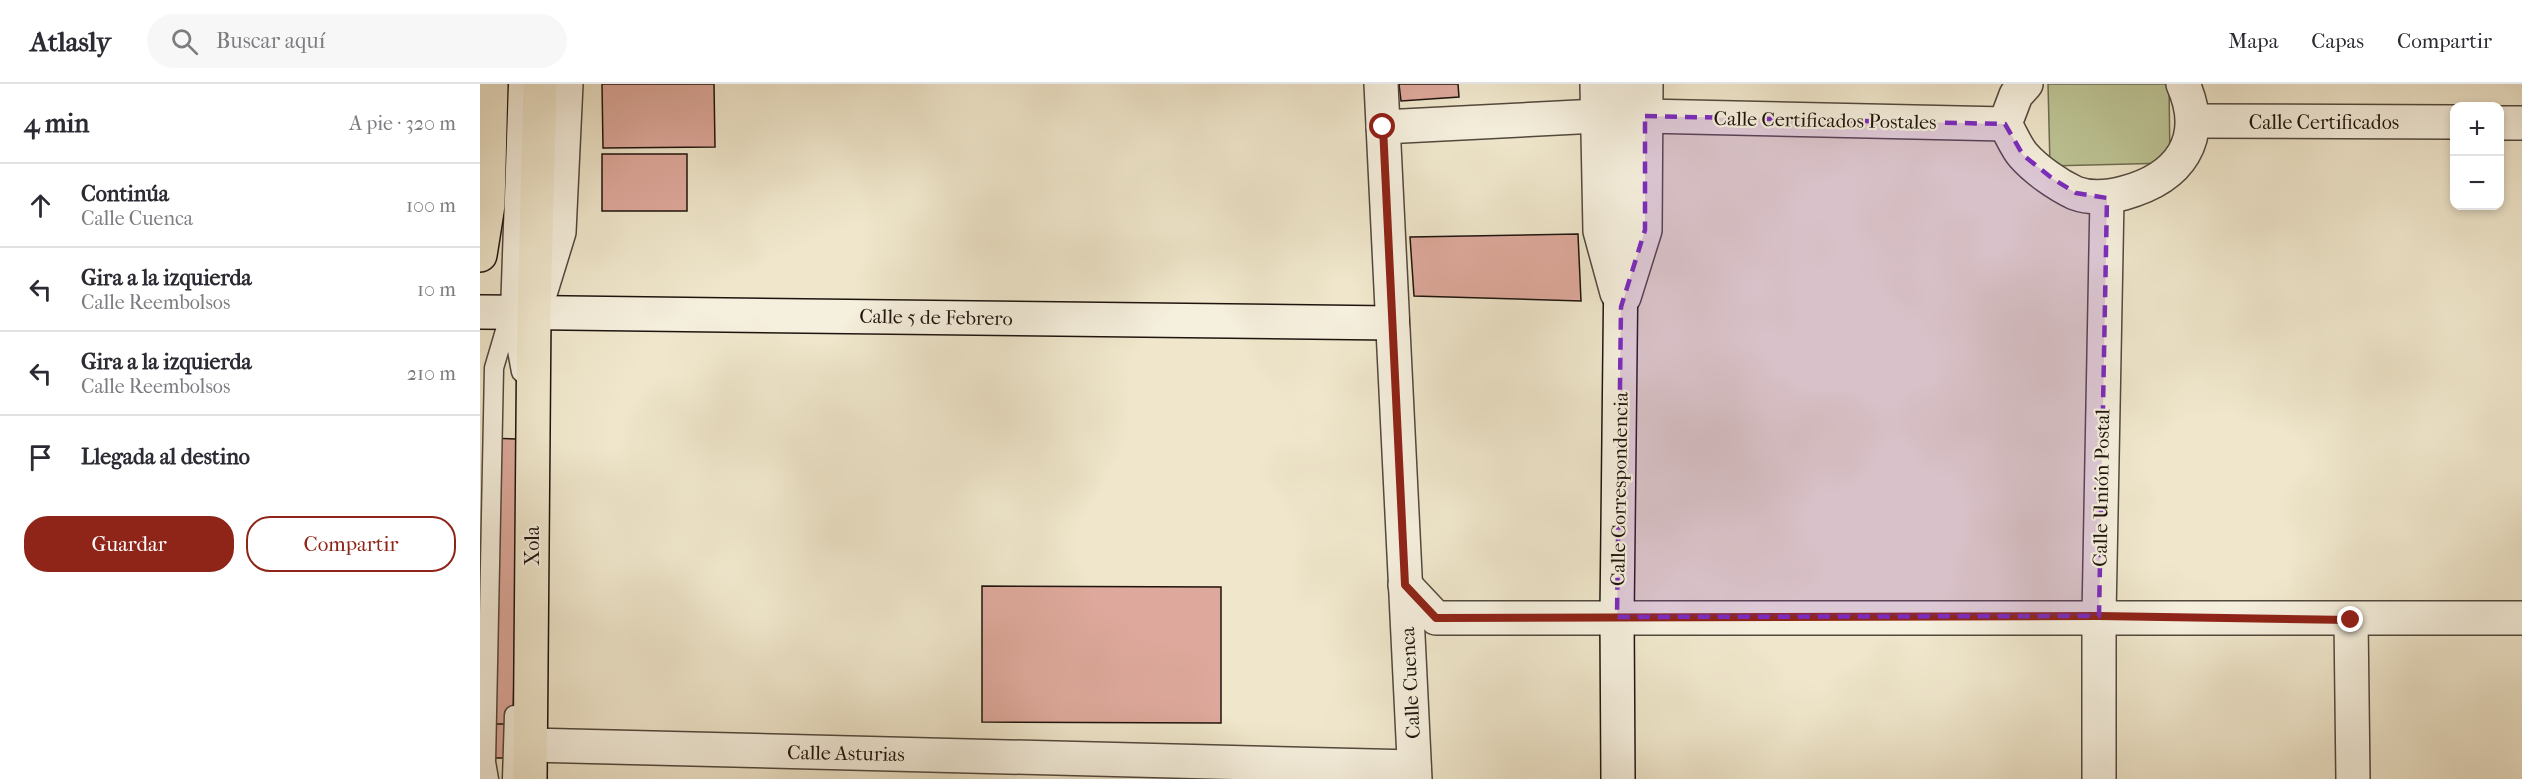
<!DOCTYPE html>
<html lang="es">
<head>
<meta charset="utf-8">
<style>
	body { margin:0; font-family:"IM FELL French Canon",serif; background:#f7f7f7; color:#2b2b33 }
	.controls { position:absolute; right:18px; top:18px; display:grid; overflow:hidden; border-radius:12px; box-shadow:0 3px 9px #0003 }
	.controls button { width:54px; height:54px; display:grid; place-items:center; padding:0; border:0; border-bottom:2px solid #e1e1e2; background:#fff; color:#2b2b33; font:30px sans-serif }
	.stop { position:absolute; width:18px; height:18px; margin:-14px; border:4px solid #8f2418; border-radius:50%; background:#fff }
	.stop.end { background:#8f2418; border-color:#fff; box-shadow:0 2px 6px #0008 }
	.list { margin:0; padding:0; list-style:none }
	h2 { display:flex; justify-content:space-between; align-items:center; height:78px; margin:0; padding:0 24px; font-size:26px }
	h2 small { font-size:20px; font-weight:400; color:#7c7c81 }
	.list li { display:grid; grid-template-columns:39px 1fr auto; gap:18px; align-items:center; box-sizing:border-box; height:84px; padding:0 24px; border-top:2px solid #e1e1e2 }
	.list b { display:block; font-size:22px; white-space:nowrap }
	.list p { margin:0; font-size:20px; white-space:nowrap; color:#7c7c81 }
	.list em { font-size:20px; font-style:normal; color:#7c7c81 }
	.actions { display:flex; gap:12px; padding:18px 24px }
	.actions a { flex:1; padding:14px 0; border:2px solid #8f2418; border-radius:24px; text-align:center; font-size:21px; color:#8f2418 }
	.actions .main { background:#8f2418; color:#fff }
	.icon { flex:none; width:33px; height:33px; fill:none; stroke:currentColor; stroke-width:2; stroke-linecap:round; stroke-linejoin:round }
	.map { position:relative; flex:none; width:2042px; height:695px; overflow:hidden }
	header { display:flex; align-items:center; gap:36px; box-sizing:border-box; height:84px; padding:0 30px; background:#fff; border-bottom:2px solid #e1e1e2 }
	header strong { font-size:28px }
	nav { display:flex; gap:33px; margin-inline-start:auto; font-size:21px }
	.search { width:420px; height:54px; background:#f7f7f7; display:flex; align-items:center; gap:15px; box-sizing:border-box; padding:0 21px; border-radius:33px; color:#7c7c81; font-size:22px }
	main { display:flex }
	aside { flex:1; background:#fff }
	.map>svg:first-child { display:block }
</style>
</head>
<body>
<header>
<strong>Atlasly</strong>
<div class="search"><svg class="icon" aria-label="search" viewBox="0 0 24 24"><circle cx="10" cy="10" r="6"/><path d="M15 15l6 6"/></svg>Buscar aquí</div>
<nav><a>Mapa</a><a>Capas</a><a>Compartir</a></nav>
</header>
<main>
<aside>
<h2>4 min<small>A pie · 320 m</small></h2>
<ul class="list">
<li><svg class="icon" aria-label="ahead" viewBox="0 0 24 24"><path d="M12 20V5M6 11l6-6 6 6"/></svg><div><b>Continúa</b><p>Calle Cuenca</p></div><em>100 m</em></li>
<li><svg class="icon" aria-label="left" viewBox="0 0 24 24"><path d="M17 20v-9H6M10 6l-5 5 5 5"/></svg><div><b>Gira a la izquierda</b><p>Calle Reembolsos</p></div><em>10 m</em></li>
<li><svg class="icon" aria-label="left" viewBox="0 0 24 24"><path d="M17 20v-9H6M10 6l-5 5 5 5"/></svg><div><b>Gira a la izquierda</b><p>Calle Reembolsos</p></div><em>210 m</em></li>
<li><svg class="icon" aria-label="arrive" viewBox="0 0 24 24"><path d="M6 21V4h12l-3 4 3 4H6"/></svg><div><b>Llegada al destino</b></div></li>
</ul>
<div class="actions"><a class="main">Guardar</a><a>Compartir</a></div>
</aside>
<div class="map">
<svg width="2042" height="695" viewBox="0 0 2042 695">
	<rect width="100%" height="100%" fill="#efe6cb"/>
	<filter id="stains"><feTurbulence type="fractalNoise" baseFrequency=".00333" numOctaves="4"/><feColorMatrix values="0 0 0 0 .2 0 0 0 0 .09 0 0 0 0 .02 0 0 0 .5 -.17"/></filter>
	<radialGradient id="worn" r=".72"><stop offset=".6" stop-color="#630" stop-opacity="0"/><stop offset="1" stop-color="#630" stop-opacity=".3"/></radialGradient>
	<path fill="#bdc495" stroke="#6e6c52" stroke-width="1.5" d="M1568,0H1689L1690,79L1570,82Z"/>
	<g fill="#dea99c" stroke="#1f140e" stroke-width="1.5">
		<path d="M122,0H234L235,63L123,64Z"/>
		<path d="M919,0H978L979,13L921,17Z"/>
		<rect x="122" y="70" width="85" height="57"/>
		<path d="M1098,150L1101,217L934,212L930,153Z"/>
		<path d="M8,354L38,355L33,646L4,645Z"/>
		<path d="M502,502L741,503V639L502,638Z"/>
		<path d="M13,640H25L24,674H14Z"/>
	</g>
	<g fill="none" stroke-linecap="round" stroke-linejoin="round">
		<defs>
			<g id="lane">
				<path d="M38,0L30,228L41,288"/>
				<path d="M9,695L6,678L14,284L29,233"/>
				<path d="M32,695L34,631"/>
			</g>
			<g id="street">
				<path d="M901,0L935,695"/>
				<path d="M1117,0L1120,147L1137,209"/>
				<path d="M1546,0L1536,11L1525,40C1531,50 1536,63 1543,71C1556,86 1578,101 1595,109C1611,115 1629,113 1644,109C1699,94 1728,56 1703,0"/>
				<path d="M1165,32L1525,40"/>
				<path d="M1713,37L1974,38"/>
				<path d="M2020,39H2042"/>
				<path d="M903,43L1117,32"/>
				<path d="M59,213L79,148L86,0"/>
				<path d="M1144,213L1165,146L1166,0"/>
				<path d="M925,501L956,534H2042"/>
				<path d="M1871,535L1873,695"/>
				<path d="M50,661L934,683"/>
				<path d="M1619,695V532L1627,114"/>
			</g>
			<g id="secondary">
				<path d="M0,228L912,239"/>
				<path d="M1138,695L1137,533L1143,0"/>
			</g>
			<g id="primary">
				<path d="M0,171L8,121L11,0"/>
				<path d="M50,695L54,229L60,0"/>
			</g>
		</defs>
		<use href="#lane" stroke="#53483d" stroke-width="21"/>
		<use href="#street" stroke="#53483d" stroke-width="36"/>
		<use href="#secondary" stroke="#1f140e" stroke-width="36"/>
		<use href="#primary" stroke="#1f140e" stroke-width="36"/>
		<use href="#lane" stroke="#f5efdd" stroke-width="18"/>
		<use href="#street" stroke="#f5efdd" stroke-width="33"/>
		<use href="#secondary" stroke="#f5efdd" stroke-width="33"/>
		<use href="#primary" stroke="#efe6cb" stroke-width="33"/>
	</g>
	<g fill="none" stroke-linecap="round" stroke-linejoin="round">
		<path stroke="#8f2418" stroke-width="8" d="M903,43L925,501L956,534L1618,532L1871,536"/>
	</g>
	<path fill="#7b2cbf" fill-opacity="0.2" stroke="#7b2cbf" stroke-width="4.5" stroke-dasharray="12 8" stroke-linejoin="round" d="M1165,32L1525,40L1543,71L1573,95L1596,109L1627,114L1619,532L1137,533L1141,223L1165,146Z"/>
	<g text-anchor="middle" stroke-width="4.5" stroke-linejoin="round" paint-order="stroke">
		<g font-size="20" fill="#1f140e" stroke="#f5efdd">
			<text transform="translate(1345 36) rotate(1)" y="7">Calle Certificados Postales</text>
			<text x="1844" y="45">Calle Certificados</text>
			<text transform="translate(456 233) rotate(1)" y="7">Calle 5 de Febrero</text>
			<text transform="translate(1621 404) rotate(-89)" y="7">Calle Unión Postal</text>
			<text transform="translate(1139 405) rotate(-89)" y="7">Calle Correspondencia</text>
			<text transform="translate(52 462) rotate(-90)" y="7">Xola</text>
			<text transform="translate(930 599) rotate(-93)" y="7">Calle Cuenca</text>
			<text transform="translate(366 669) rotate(1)" y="7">Calle Asturias</text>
		</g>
	</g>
	<rect width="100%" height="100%" filter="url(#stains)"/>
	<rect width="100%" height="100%" fill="url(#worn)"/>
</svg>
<div class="controls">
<button>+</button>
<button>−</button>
</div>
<div class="stop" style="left:903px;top:43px"></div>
<div class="stop end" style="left:1871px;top:536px"></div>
</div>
</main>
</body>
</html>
